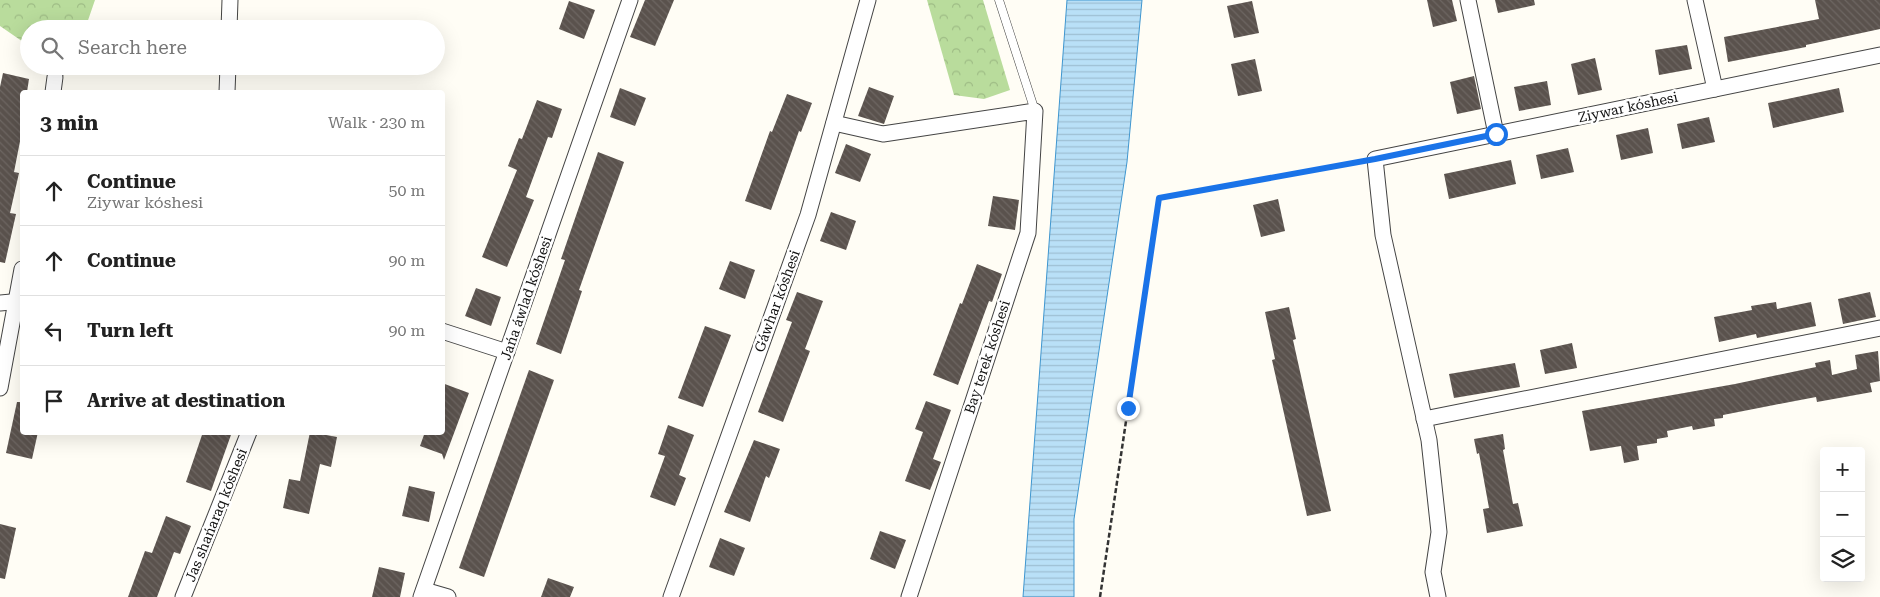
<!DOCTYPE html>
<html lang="en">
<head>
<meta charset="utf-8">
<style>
	body { margin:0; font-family:"Roboto Serif",serif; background:#f2f2f2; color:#222 }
	.controls { position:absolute; right:15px; bottom:15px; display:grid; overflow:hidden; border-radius:5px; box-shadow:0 5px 20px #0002 }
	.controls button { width:45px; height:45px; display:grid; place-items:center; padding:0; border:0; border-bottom:1px solid #e0e0e0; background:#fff; color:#222; font:25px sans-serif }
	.stop { position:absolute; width:15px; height:15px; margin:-11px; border:4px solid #1a73e8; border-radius:50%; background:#fff }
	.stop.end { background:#1a73e8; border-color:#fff; box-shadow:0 1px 5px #0008 }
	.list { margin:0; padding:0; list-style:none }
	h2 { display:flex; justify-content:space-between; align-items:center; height:65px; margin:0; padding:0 20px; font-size:21px }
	h2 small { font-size:16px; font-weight:400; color:#767676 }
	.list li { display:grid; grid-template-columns:32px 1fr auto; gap:15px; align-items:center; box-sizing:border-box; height:70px; padding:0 20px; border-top:1px solid #e0e0e0 }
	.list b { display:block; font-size:19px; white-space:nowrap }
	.list p { margin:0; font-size:16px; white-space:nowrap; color:#767676 }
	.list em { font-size:16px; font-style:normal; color:#767676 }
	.icon { flex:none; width:28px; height:28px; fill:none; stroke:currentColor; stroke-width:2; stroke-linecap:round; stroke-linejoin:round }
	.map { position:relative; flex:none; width:1880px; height:597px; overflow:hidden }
	.search { position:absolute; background:#fff; box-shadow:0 5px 20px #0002; left:20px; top:20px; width:425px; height:55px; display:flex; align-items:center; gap:12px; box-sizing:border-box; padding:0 18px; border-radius:28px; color:#767676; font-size:19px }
	.panel { position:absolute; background:#fff; box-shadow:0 5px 20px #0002; left:20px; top:90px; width:425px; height:345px; border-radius:5px }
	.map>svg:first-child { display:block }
</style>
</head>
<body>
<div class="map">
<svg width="1880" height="597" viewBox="0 0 1880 597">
	<defs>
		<pattern id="forest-crowns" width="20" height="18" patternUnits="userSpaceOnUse" patternTransform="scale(1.25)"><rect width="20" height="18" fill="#b9dc9c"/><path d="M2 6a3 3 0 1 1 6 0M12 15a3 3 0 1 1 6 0" fill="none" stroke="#9ebc85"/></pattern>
		<pattern id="water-rules" width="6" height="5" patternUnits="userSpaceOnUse" patternTransform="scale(1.25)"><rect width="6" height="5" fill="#b9e0f7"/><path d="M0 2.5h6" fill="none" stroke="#9ebfd3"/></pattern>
		<pattern id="building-back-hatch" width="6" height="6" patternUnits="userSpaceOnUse" patternTransform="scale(1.25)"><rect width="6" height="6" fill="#5a524d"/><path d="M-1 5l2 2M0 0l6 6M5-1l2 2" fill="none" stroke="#6d6662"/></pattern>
	</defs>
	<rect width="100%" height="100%" fill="#fffdf5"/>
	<g fill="url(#forest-crowns)">
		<path d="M0,0H95L85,29H29V46L0,26Z"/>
		<path d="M927,0H983L1010,90L984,99L954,95Z"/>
	</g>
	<path fill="url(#water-rules)" stroke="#3f96cf" d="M1067,0H1142L1127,162L1074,519V597H1023Z"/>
	<g fill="url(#building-back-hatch)">
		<path d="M645,0H674L655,46L630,37Z"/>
		<path d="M1427,0H1452L1457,21L1433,27Z"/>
		<path d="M1495,0H1534L1535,5L1498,13Z"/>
		<path d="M1815,0H1880V29L1806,45V47L1728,62L1724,37L1819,19Z"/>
		<path d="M569,1L595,10L584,39L559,29Z"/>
		<path d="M1252,1L1259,33L1234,38L1227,6Z"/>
		<path d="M1687,45L1692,69L1659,75L1655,50Z"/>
		<path d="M1595,58L1602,90L1578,95L1571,64Z"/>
		<path d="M1255,59L1262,91L1238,96L1231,64Z"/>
		<path d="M3,73L29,79L27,92H22V131L14,172L19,173L10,213L16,214L5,263L0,262V87Z"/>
		<path d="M1474,76L1481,109L1457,114L1450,82Z"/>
		<path d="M1547,81L1551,105L1519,111L1514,87Z"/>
		<path d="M869,87L894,96L884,124L858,116Z"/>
		<path d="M620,88L646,98L635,126L610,117Z"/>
		<path d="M1839,88L1844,112L1773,128L1768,103Z"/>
		<path d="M787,94L812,103L801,132L799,131L771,210L745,201L770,131L772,132Z"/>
		<path d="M537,100L562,109L552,138L548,137L526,197L534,200L507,267L482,257L517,170L508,166L519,138L522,139Z"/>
		<path d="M1709,117L1715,142L1682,149L1677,124Z"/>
		<path d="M1648,128L1653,153L1621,160L1616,135Z"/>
		<path d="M846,144L871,154L860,182L835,173Z"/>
		<path d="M1568,148L1574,172L1541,179L1536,155Z"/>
		<path d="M598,152L624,162L579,290L582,291L561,354L536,344L565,260L561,259Z"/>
		<path d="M1511,160L1516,184L1449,199L1444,174Z"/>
		<path d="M993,196L1019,200L1015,230L988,226Z"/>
		<path d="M1278,199L1285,231L1261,237L1253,205Z"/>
		<path d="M831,212L856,221L846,250L820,241Z"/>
		<path d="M730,261L755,270L745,299L719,289Z"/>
		<path d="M977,264L1002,274L992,302L989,301L958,385L933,375L960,303L962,304Z"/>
		<path d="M476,288L501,297L491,326L465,316Z"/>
		<path d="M797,292L823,301L805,349L810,351L783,422L758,412L792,322L786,320Z"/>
		<path d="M1870,292L1876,317L1843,324L1838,299Z"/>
		<path d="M1776,302L1777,309L1811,302L1816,326L1757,338L1756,334L1719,342L1714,317L1752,310L1751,306Z"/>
		<path d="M1289,307L1296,339L1293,340L1331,511L1307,516L1272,360L1275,359L1265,312Z"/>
		<path d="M705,326L731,335L703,407L678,398Z"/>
		<path d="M1572,343L1577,368L1545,374L1540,350Z"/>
		<path d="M1878,351L1880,381L1870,383L1872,392L1817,402L1816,397L1774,405L1723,415V418L1714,419L1715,426L1693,430L1692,426L1667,431L1668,437L1657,439V443L1637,446L1639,460L1624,463L1621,446L1590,451L1582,411L1735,384L1816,367L1815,363L1830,360L1832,375L1857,369L1855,355Z"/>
		<path d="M1515,363L1520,387L1454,398L1449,374Z"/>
		<path d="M529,370L554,380L484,577L459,568Z"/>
		<path d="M442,383L469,393L444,460L442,454L420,446L425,432H442Z"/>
		<path d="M926,401L951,410L933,459L941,462L930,490L905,481L923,432L915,429Z"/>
		<path d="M17,402H22V432H38L32,459L6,453Z"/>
		<path d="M668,425L694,435L679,475L686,478L675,506L650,497L665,456L658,454Z"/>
		<path d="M203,432H232L211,491L186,482Z"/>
		<path d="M310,432L337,437L331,467L320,464L309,514L283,508L289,479L300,481Z"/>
		<path d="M1503,434L1505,449L1503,450L1513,504L1518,503L1523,526L1487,533L1483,509L1489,508L1479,453L1477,454L1474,439Z"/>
		<path d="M754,440L780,449L769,478L766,476L750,522L724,512Z"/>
		<path d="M409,486L435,492L429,522L402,516Z"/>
		<path d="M166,516L191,526L180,554L174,552L157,597H128L145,551L152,553Z"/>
		<path d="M0,524L16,528L5,579L0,578Z"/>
		<path d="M880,531L906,540L895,569L870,559Z"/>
		<path d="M720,538L745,548L734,576L709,567Z"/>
		<path d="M379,567L405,573L400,597H372Z"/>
		<path d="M548,578L574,587L570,597H541Z"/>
	</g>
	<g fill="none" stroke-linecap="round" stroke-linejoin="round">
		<defs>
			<path id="lane" d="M999,0L1035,111"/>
			<g id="street">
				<path d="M1468,0L1496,134"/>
				<path d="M1695,0L1715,89"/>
				<path d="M229,29L230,0"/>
				<path d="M53,92L55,77"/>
				<path d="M227,92L228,66"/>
				<path d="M834,123L883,134L1035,111L1028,233L909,597"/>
				<path d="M0,303L22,301"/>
				<path d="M442,331L507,352"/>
				<path d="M0,388L22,269"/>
				<path d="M1424,419L1880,328"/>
				<path d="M424,590L448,597"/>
				<path d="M183,597L249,432"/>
				<path d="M421,597L630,0"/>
				<path d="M671,597L808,215L868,0"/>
				<path d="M1438,597L1433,572L1439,532L1429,440L1383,235L1375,159L1880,55"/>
			</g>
		</defs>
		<use href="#lane" stroke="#444" stroke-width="9"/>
		<use href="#street" stroke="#444" stroke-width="17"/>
		<path stroke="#333" stroke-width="2.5" stroke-dasharray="5 2.5" stroke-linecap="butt" d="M1100,597L1159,198L1361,161"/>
		<use href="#lane" stroke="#fff" stroke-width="8"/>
		<use href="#street" stroke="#fff" stroke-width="15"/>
	</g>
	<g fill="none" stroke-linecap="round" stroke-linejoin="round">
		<path stroke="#1a73e8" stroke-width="6" d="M1128,408L1159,198L1375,159L1496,134"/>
	</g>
	<g text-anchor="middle" stroke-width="5" stroke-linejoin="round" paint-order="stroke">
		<g font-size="14" fill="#111" stroke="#fff">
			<text transform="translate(1628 107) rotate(-12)" y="5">Ziywar kóshesi</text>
			<text transform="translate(526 298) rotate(-71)" y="5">Jańa áwlad kóshesi</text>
			<text transform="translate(777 301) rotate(-70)" y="5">Gáwhar kóshesi</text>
			<text transform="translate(987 357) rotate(-72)" y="5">Bay terek kóshesi</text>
			<text transform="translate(216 515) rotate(-68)" y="5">Jas shańaraq kóshesi</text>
		</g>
	</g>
</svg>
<div class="controls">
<button>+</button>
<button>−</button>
<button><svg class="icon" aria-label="layers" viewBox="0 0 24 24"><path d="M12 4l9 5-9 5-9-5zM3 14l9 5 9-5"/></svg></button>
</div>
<div class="stop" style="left:1496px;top:134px"></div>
<div class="stop end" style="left:1128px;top:408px"></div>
<div class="search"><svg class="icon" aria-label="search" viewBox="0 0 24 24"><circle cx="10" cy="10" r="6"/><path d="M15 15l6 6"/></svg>Search here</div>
<section class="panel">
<h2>3 min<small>Walk · 230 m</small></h2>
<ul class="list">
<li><svg class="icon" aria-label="ahead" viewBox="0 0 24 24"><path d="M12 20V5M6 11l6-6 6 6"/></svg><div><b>Continue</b><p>Ziywar kóshesi</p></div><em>50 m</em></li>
<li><svg class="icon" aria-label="ahead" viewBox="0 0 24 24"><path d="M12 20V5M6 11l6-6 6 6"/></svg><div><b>Continue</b></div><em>90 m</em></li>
<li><svg class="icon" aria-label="left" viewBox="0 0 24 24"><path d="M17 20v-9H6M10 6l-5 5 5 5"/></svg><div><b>Turn left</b></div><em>90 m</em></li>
<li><svg class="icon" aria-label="arrive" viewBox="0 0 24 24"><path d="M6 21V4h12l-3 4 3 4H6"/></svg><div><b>Arrive at destination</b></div></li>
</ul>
</section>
</div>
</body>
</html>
